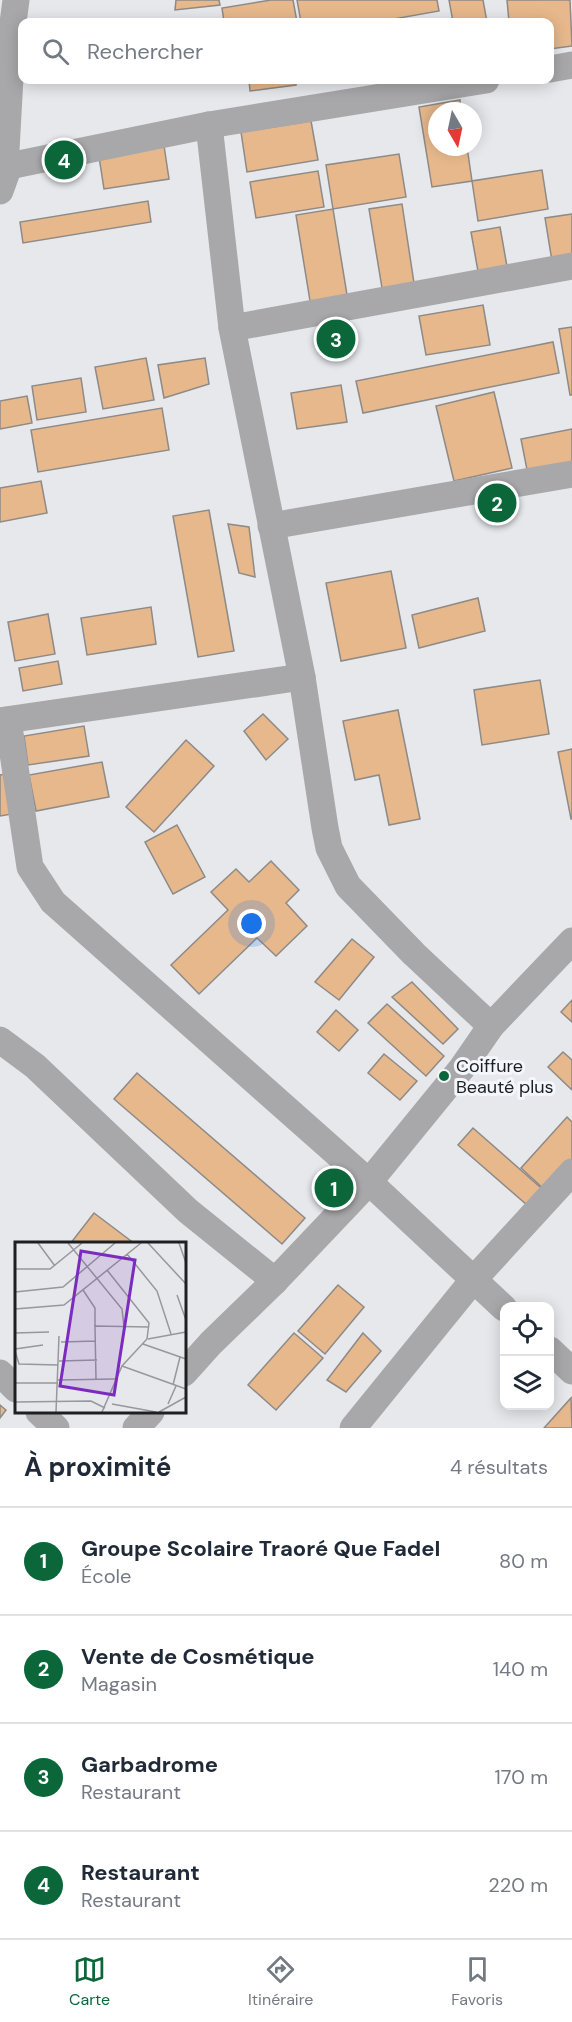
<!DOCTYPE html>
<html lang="fr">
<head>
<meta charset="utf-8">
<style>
	body { margin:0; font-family:"DM Sans",sans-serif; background:#f6f6f7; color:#1f2937 }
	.controls { position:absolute; right:18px; bottom:18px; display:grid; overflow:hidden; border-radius:12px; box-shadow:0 3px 15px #0003 }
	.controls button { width:54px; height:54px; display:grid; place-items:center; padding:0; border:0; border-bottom:2px solid #e0e1e3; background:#fff; color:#1f2937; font:30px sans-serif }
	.compass { position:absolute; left:428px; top:102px; width:54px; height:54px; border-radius:50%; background:#fff; box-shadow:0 3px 15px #0003; rotate:171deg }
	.you { position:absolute; left:252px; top:924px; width:21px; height:21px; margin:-15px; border:4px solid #fff; border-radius:50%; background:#1a73e8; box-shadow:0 0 0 9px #1a73e833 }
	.badge { display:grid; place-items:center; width:39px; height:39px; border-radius:50%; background:#0b673a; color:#fff; font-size:20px; font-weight:700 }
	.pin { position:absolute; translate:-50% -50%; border:3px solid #fff; box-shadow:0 2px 6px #0006 }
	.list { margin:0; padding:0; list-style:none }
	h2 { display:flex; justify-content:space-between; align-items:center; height:78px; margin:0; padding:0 24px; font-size:26px }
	h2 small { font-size:20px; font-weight:400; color:#747a83 }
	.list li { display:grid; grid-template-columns:39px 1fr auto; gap:18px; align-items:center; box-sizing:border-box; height:108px; padding:0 24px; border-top:2px solid #e0e1e3 }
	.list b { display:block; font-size:22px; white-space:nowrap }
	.list p { margin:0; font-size:20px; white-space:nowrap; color:#747a83 }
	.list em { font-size:20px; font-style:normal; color:#747a83 }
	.icon { flex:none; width:33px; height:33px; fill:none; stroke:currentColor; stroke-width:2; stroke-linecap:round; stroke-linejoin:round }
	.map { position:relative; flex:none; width:572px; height:1428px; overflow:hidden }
	.search { position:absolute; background:#fff; box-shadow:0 3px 15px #0003; left:18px; right:18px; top:18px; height:66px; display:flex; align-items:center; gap:15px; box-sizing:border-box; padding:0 21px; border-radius:12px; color:#747a83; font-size:22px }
	.sheet { height:510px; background:#fff }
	nav { display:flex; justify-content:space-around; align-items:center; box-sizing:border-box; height:84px; border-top:2px solid #e0e1e3; background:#fff; font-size:16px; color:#747a83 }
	nav a { display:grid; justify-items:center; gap:3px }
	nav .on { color:#0b673a }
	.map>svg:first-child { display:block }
</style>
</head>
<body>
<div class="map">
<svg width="572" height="1428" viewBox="0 0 572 1428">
	<rect width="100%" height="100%" fill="#e6e8ec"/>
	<g fill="#e7b88c" stroke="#8d8a87" stroke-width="1.5">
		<path d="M176,0H219L220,5L175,10Z"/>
		<path d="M271,0H293L297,22H224L222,8Z"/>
		<path d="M297,0H437L439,11L377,22H301Z"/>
		<path d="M449,0H483L487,22H453Z"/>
		<path d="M507,0H570L572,46L550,49V22H509Z"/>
		<path d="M249,80H296V85L250,91Z"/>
		<path d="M460,100L461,111H437V147H467L472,181L432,187L419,107Z"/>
		<path d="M311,121L318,160L247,172L241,132Z"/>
		<path d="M163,139L169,179L104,189L98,150Z"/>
		<path d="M399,154L406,197L333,209L326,165Z"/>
		<path d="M542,170L548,209L478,221L472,181Z"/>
		<path d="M318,171L324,207L256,218L250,182Z"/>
		<path d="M148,201L151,222L23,243L20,222Z"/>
		<path d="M402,204L414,283L382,288L369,209Z"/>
		<path d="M333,209L348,301L311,307L296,215Z"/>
		<path d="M572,214V257L552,261L545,218Z"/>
		<path d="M500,227L508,272L479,277L471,232Z"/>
		<path d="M483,305L490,345L426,355L419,316Z"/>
		<path d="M572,327V395H570L559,329Z"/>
		<path d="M553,342L559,373L363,413L356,381Z"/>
		<path d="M146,358L154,400L103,409L95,367Z"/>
		<path d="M205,358L209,384L164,398L158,365Z"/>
		<path d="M81,378L86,412L37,420L32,386Z"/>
		<path d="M341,385L347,422L297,429L291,393Z"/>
		<path d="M494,392L512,468L454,481L436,406Z"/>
		<path d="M27,396L32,423L0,429V401Z"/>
		<path d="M162,408L169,450L38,472L31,430Z"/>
		<path d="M572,429V467L528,475L521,439Z"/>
		<path d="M41,481L47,513L0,522V488Z"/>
		<path d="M209,510L234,651L198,657L173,516Z"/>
		<path d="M228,524L249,527L255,577L239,573Z"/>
		<path d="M391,571L406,648L341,661L326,583Z"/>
		<path d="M478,598L485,631L419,648L412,615Z"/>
		<path d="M151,607L156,644L87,655L81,618Z"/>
		<path d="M48,614L55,654L15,661L8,622Z"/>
		<path d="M58,661L62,684L23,691L19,668Z"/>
		<path d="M540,680L549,734L482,745L474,690Z"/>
		<path d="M398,710L420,819L389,825L379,775L355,780L343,721Z"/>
		<path d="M263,714L288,739L266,760L244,731Z"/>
		<path d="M84,726L89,756L28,765L24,736Z"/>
		<path d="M186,740L214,766L154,832L126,807Z"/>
		<path d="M572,749V819H571L558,752Z"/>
		<path d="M102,762L109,797L36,811L29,775Z"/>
		<path d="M5,774L12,814L0,816V775Z"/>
		<path d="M177,825L205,877L173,894L145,842Z"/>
		<path d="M271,861L299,890L286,903L307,926L276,956L257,938L199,994L171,965L228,910L211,892L236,869L249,882Z"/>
		<path d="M352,939L374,957L339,1000L315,982Z"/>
		<path d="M412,982L458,1029L443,1044L392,997Z"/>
		<path d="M572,1000V1022L561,1012Z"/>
		<path d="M387,1004L444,1056L426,1076L368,1023Z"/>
		<path d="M336,1010L358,1030L339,1051L317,1032Z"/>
		<path d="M563,1052L572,1060V1090L548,1067Z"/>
		<path d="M384,1054L417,1081L400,1100L368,1073Z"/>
		<path d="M137,1073L305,1218L282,1244L114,1099Z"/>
		<path d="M567,1117L572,1122V1162L546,1191L521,1168Z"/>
		<path d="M473,1128L549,1195L535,1212L458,1145Z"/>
		<path d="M94,1213L135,1244H70Z"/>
		<path d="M338,1285L364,1307L325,1354L298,1331Z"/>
		<path d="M294,1333L323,1358L276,1410L248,1385Z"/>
		<path d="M363,1333L381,1351L346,1392L327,1380Z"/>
		<path d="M571,1398L572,1428H544Z"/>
		<path d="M0,1405L6,1410L0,1418Z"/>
	</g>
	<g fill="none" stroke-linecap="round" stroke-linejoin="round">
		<g stroke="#a8a8aa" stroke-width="27">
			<path d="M550,69L572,65"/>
			<path d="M9,166L209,125L486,80"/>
			<path d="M0,191L9,166L6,150L13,23L16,0"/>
			<path d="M232,328L572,266"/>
			<path d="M271,526L572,474"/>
			<path d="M302,677L325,828L329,848L348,886L414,954L491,1026"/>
			<path d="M8,720L30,867L53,902L369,1182L504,1308"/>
			<path d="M0,721L302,677L232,328L209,125"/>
			<path d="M0,1040L35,1066L188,1211L275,1281"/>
			<path d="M550,1350L572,1371"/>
			<path d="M0,1373L16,1389"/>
			<path d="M184,1373L211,1343L275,1281L369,1182L462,1068L491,1026L572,941"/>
			<path d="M39,1412L56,1428"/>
			<path d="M136,1428L151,1412"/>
			<path d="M353,1428L474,1279L572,1172"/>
		</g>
	</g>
	<circle fill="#0b673a" stroke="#f3f6fa" stroke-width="2" cx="444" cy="1076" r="6"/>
	<g text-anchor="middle" stroke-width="6" stroke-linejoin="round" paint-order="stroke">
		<g font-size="18" fill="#1e1f21" stroke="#f3f6fa" text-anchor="start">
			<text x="456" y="1072">Coiffure<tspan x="456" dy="21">Beauté plus</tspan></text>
		</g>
	</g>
	<g transform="translate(15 1242)">
		<rect width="171" height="171" fill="#e6e8ec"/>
		<path fill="none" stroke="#96989b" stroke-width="1.5" d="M23,1L40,24M53,1L107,67L109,85M133,1L171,42M164,1L171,21M112,12L142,49L156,92M0,27H35L67,1M68,48L80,66V84M0,50L48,45L100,1M162,53L171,78M0,67L49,63L126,1M0,91L34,90M133,97L171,90M46,100L81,99M128,102L171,117M0,107L28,103M0,109L4,122L43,123M44,119L82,118M107,124L171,147M43,138L100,137M81,138L80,84L134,85M0,141H43M158,143L165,115M0,160L76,159L90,166M97,162L141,170M153,162L161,144M41,170L44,94M87,170L107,124L132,97L134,81L92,28M144,170L171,155"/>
		<path fill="#7b2cbf" fill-opacity="0.15" stroke="#7b2cbf" stroke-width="3" d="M66,9L120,18L99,153L45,144Z"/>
		<rect width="171" height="171" fill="none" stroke="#1e1f21" stroke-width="3"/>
	</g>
</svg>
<div class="controls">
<button><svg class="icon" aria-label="locate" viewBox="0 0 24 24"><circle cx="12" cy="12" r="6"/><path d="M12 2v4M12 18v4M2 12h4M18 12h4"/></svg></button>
<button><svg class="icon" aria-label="layers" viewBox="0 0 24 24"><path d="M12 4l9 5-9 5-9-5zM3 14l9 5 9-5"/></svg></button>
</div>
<svg class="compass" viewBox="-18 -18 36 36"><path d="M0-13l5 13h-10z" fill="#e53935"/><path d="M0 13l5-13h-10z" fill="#747a83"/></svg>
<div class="you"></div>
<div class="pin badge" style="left:334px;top:1188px">1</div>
<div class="pin badge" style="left:497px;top:503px">2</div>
<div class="pin badge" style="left:336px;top:339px">3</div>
<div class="pin badge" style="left:64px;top:160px">4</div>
<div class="search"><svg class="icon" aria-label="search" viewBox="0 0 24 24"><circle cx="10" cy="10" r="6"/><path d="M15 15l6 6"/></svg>Rechercher</div>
</div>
<section class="sheet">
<h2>À proximité<small>4 résultats</small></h2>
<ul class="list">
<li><span class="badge">1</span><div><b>Groupe Scolaire Traoré Que Fadel</b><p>École</p></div><em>80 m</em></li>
<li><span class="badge">2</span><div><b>Vente de Cosmétique</b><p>Magasin</p></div><em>140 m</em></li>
<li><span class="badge">3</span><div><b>Garbadrome</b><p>Restaurant</p></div><em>170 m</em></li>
<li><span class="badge">4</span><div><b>Restaurant</b><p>Restaurant</p></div><em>220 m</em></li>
</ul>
</section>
<nav>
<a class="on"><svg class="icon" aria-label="map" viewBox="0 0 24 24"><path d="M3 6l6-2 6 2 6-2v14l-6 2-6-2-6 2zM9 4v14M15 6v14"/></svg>Carte</a>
<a><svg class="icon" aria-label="directions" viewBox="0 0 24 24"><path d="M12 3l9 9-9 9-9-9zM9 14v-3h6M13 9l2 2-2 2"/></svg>Itinéraire</a>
<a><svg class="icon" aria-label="saved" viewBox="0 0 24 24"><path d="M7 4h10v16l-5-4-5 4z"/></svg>Favoris</a>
</nav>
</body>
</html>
